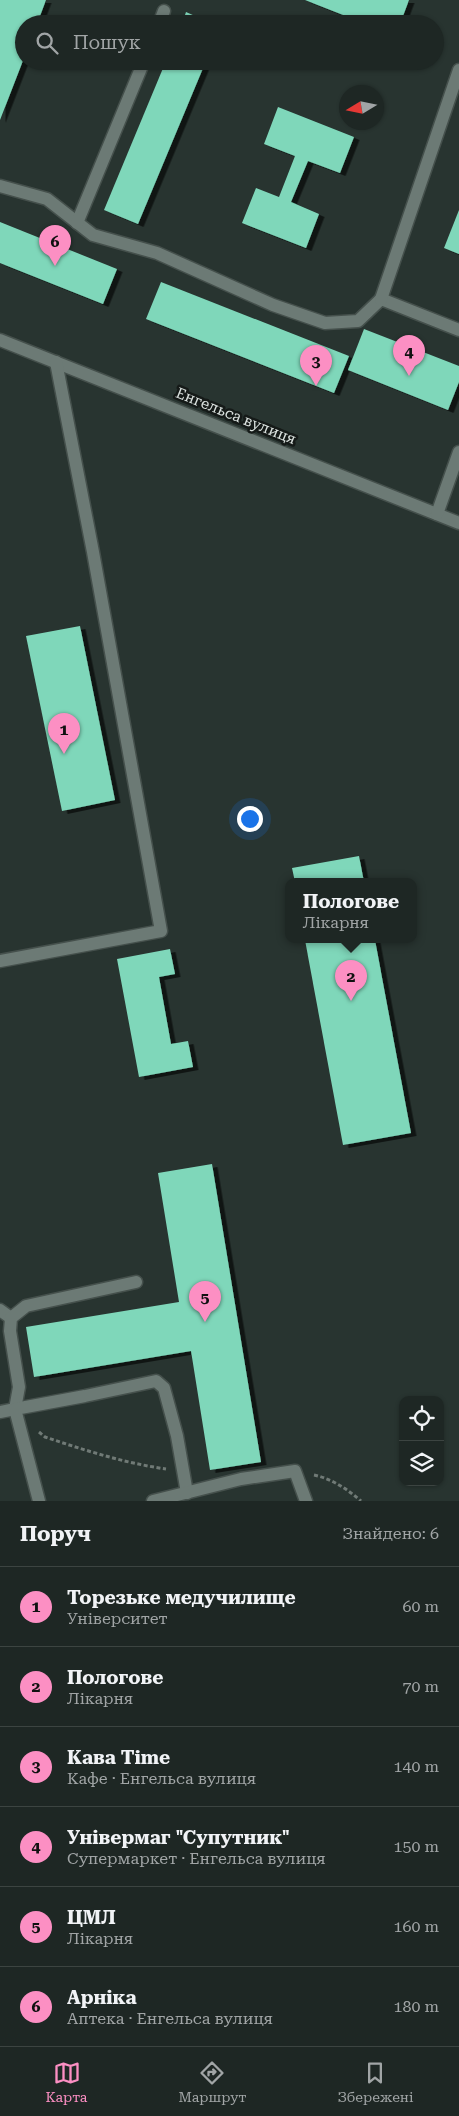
<!DOCTYPE html>
<html lang="uk">
<head>
<meta charset="utf-8">
<style>
	body { margin:0; font-family:"Roboto Serif",serif; background:#262f2c; color:#f1f3f6 }
	.controls { position:absolute; right:15px; bottom:15px; display:grid; overflow:hidden; border-radius:10px; box-shadow:0 1px 4px #0004 }
	.controls button { width:45px; height:45px; display:grid; place-items:center; padding:0; border:0; border-bottom:1px solid #3c4441; background:#1e2724; color:#f1f3f6; font:25px sans-serif }
	.compass { position:absolute; left:339px; top:85px; width:45px; height:45px; border-radius:50%; background:#1e2724; box-shadow:0 1px 4px #0004; rotate:260deg }
	.you { position:absolute; left:249px; top:818px; width:18px; height:18px; margin:-12px; border:4px solid #fff; border-radius:50%; background:#1a73e8; box-shadow:0 0 0 8px #1a73e833 }
	.badge { display:grid; place-items:center; width:32px; height:32px; border-radius:50%; background:#fc8fc3; color:#111; font-size:16px; font-weight:700 }
	.pin { position:absolute; translate:-50% -41px; filter:drop-shadow(0 1px 2px #0008) }
	.pin::after { content:''; position:absolute; top:26px; width:18px; height:15px; background:inherit; clip-path:polygon(0 0,100% 0,50% 100%) }
	.popup { position:absolute; left:285px; top:878px; width:132px; height:65px; box-sizing:border-box; display:grid; place-content:center; border-radius:10px; background:#1e2724; filter:drop-shadow(0 1px 4px #0005); font-size:16px; white-space:nowrap; color:#a1a5a6 }
	.popup b { font-size:19px; color:#f1f3f6 }
	.popup::after { content:''; position:absolute; left:50%; top:100%; margin-left:-10px; border:10px solid transparent; border-top-color:#1e2724 }
	.list { margin:0; padding:0; list-style:none }
	h2 { display:flex; justify-content:space-between; align-items:center; height:65px; margin:0; padding:0 20px; font-size:21px }
	h2 small { font-size:16px; font-weight:400; color:#a1a5a6 }
	.list li { display:grid; grid-template-columns:32px 1fr auto; gap:15px; align-items:center; box-sizing:border-box; height:80px; padding:0 20px; border-top:1px solid #3c4441 }
	.list b { display:block; font-size:19px; white-space:nowrap }
	.list p { margin:0; font-size:16px; white-space:nowrap; color:#a1a5a6 }
	.list em { font-size:16px; font-style:normal; color:#a1a5a6 }
	.icon { flex:none; width:28px; height:28px; fill:none; stroke:currentColor; stroke-width:2; stroke-linecap:round; stroke-linejoin:round }
	.map { position:relative; flex:none; width:459px; height:1501px; overflow:hidden }
	.search { position:absolute; background:#1e2724; box-shadow:0 1px 4px #0004; left:15px; right:15px; top:15px; height:55px; display:flex; align-items:center; gap:12px; box-sizing:border-box; padding:0 18px; border-radius:28px; color:#a1a5a6; font-size:19px }
	.sheet { height:545px; background:#1e2724 }
	nav { display:flex; justify-content:space-around; align-items:center; box-sizing:border-box; height:70px; border-top:1px solid #3c4441; background:#1e2724; font-size:14px; color:#a1a5a6 }
	nav a { display:grid; justify-items:center; gap:2px }
	nav .on { color:#fc8fc3 }
	.map>svg:first-child { display:block }
</style>
</head>
<body>
<div class="map">
<svg width="459" height="1501" viewBox="0 0 459 1501">
	<defs>
		<filter id="shadow"><feDropShadow dx="5.5" dy="3" stdDeviation="0" flood-color="#0009"/></filter>
	</defs>
	<rect width="100%" height="100%" fill="#283430"/>
	<g fill="#7fd7ba" filter="url(#shadow)">
		<path d="M0,0H46L37,24H24V58L0,120Z"/>
		<path d="M305,0H409L400,24H366Z"/>
		<path d="M186,12L213,24H182Z"/>
		<path d="M166,61H206L138,224L104,210Z"/>
		<path d="M278,107L354,137L340,173L308,161L291,202L319,214L306,248L242,223L256,188L279,197L295,156L264,144Z"/>
		<path d="M459,210V254L444,248Z"/>
		<path d="M0,222L117,269L103,304L0,263Z"/>
		<path d="M161,282L349,356L334,393L146,319Z"/>
		<path d="M364,329L459,366V382L448,410L348,370Z"/>
		<path d="M80,626L115,800L62,811L26,636Z"/>
		<path d="M359,856L364,882H295L292,868Z"/>
		<path d="M305,940H375L411,1133L343,1145Z"/>
		<path d="M170,949L175,974L159,977L171,1044L188,1041L193,1067L139,1077L117,959Z"/>
		<path d="M212,1164L261,1462L210,1470L191,1351L34,1377L26,1327L179,1302L158,1173Z"/>
	</g>
	<g fill="none" stroke-linecap="round" stroke-linejoin="round">
		<defs>
			<g id="minor">
				<path d="M159,24L164,11"/>
				<path d="M0,186L47,199L93,235L157,253L273,305L325,323L358,321L381,299L459,330"/>
				<path d="M77,223L144,61"/>
				<path d="M381,299L459,70"/>
				<path d="M0,340L459,523"/>
				<path d="M437,514L459,452"/>
				<path d="M0,961L161,931L93,552L56,362"/>
				<path d="M0,1310L11,1318"/>
				<path d="M0,1412L15,1409L19,1387L10,1331L11,1318L26,1306L136,1282"/>
				<path d="M39,1501L15,1409L85,1396L156,1381L164,1388L177,1436L187,1493"/>
				<path d="M153,1501L241,1479L295,1471L306,1501"/>
			</g>
		</defs>
		<use href="#minor" stroke="#45504c" stroke-width="15"/>
		<g stroke="#707a76" stroke-width="3" stroke-dasharray="4 2.5" stroke-linecap="butt">
			<path d="M39,1432L45,1437C84,1450 124,1463 166,1469"/>
			<path d="M314,1475C332,1479 347,1489 361,1501"/>
		</g>
		<use href="#minor" stroke="#6c7a75" stroke-width="12"/>
	</g>
	<g text-anchor="middle" stroke-width="5" stroke-linejoin="round" paint-order="stroke">
		<g font-size="15" fill="#dce3e0" stroke="#151a18">
			<text transform="translate(236 416) rotate(22)" y="5">Енгельса вулиця</text>
		</g>
	</g>
</svg>
<div class="controls">
<button><svg class="icon" aria-label="locate" viewBox="0 0 24 24"><circle cx="12" cy="12" r="6"/><path d="M12 2v4M12 18v4M2 12h4M18 12h4"/></svg></button>
<button><svg class="icon" aria-label="layers" viewBox="0 0 24 24"><path d="M12 4l9 5-9 5-9-5zM3 14l9 5 9-5"/></svg></button>
</div>
<svg class="compass" viewBox="-18 -18 36 36"><path d="M0-13l5 13h-10z" fill="#e53935"/><path d="M0 13l5-13h-10z" fill="#a1a5a6"/></svg>
<div class="you"></div>
<div class="pin badge" style="left:64px;top:754px">1</div>
<div class="pin badge" style="left:351px;top:1001px">2</div>
<div class="popup"><b>Пологове</b>Лікарня</div>
<div class="pin badge" style="left:316px;top:386px">3</div>
<div class="pin badge" style="left:409px;top:376px">4</div>
<div class="pin badge" style="left:205px;top:1322px">5</div>
<div class="pin badge" style="left:55px;top:266px">6</div>
<div class="search"><svg class="icon" aria-label="search" viewBox="0 0 24 24"><circle cx="10" cy="10" r="6"/><path d="M15 15l6 6"/></svg>Пошук</div>
</div>
<section class="sheet">
<h2>Поруч<small>Знайдено: 6</small></h2>
<ul class="list">
<li><span class="badge">1</span><div><b>Торезьке медучилище</b><p>Університет</p></div><em>60 m</em></li>
<li><span class="badge">2</span><div><b>Пологове</b><p>Лікарня</p></div><em>70 m</em></li>
<li><span class="badge">3</span><div><b>Кава Time</b><p>Кафе · Енгельса вулиця</p></div><em>140 m</em></li>
<li><span class="badge">4</span><div><b>Універмаг &quot;Супутник&quot;</b><p>Супермаркет · Енгельса вулиця</p></div><em>150 m</em></li>
<li><span class="badge">5</span><div><b>ЦМЛ</b><p>Лікарня</p></div><em>160 m</em></li>
<li><span class="badge">6</span><div><b>Арніка</b><p>Аптека · Енгельса вулиця</p></div><em>180 m</em></li>
</ul>
</section>
<nav>
<a class="on"><svg class="icon" aria-label="map" viewBox="0 0 24 24"><path d="M3 6l6-2 6 2 6-2v14l-6 2-6-2-6 2zM9 4v14M15 6v14"/></svg>Карта</a>
<a><svg class="icon" aria-label="directions" viewBox="0 0 24 24"><path d="M12 3l9 9-9 9-9-9zM9 14v-3h6M13 9l2 2-2 2"/></svg>Маршрут</a>
<a><svg class="icon" aria-label="saved" viewBox="0 0 24 24"><path d="M7 4h10v16l-5-4-5 4z"/></svg>Збережені</a>
</nav>
</body>
</html>
